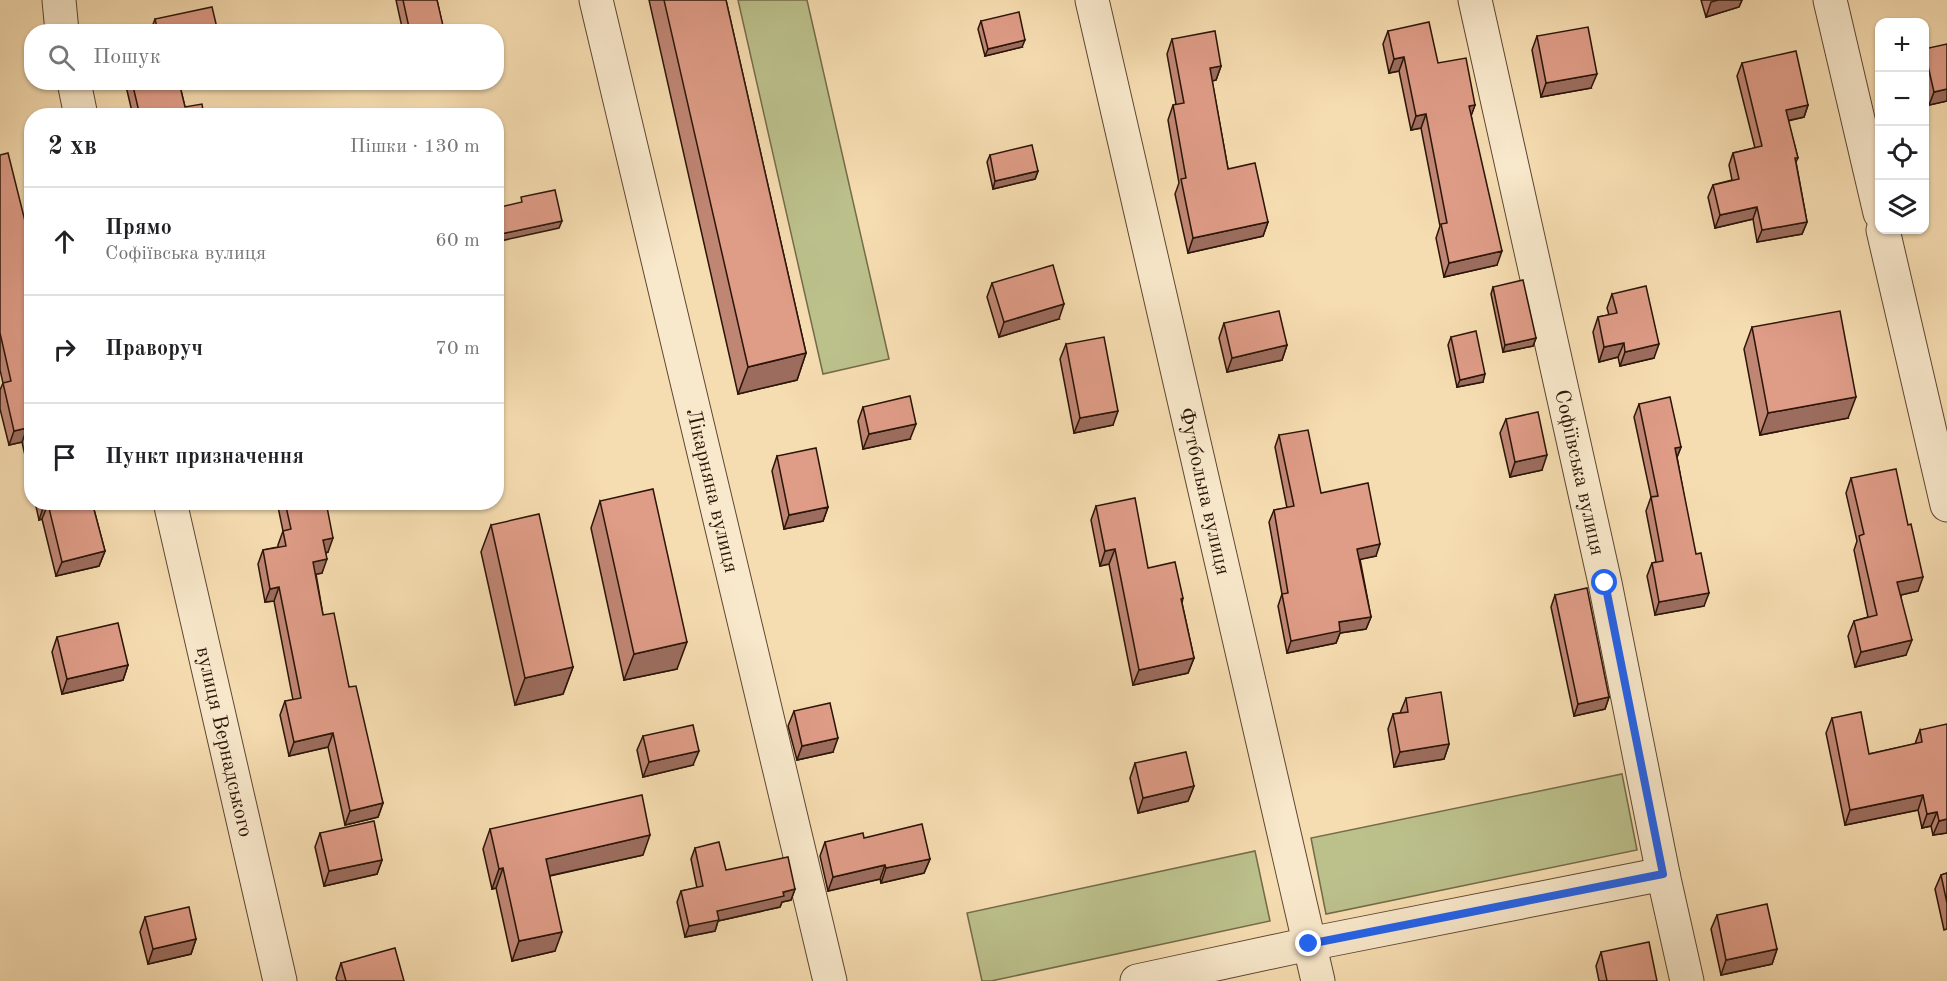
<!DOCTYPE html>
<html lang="uk">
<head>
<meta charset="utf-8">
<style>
	body { margin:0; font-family:"Old Standard TT",serif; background:#f2f2f2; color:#202124 }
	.controls { position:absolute; right:18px; top:18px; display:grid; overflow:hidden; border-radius:12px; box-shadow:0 2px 4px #0004 }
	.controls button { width:54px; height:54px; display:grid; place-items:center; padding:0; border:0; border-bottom:2px solid #e0e0e0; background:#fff; color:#202124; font:30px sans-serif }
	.stop { position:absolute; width:18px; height:18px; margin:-14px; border:4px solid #2563eb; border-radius:50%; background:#fff }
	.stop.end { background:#2563eb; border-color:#fff; box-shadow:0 2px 6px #0008 }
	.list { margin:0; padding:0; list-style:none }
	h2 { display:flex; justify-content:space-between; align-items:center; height:78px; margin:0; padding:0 24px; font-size:26px }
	h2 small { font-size:20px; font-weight:400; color:#757577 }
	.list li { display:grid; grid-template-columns:39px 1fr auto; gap:18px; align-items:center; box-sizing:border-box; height:108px; padding:0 24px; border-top:2px solid #e0e0e0 }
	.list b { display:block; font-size:22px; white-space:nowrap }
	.list p { margin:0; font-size:20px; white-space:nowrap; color:#757577 }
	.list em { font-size:20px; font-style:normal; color:#757577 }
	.icon { flex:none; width:33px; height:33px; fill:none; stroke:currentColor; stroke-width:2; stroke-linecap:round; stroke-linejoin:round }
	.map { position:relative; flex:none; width:1947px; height:981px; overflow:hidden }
	.search { position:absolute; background:#fff; box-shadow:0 2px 4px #0004; left:24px; top:24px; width:480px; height:66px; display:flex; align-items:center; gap:15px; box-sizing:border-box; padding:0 21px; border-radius:24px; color:#757577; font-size:22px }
	.panel { position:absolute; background:#fff; box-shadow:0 2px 4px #0004; left:24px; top:108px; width:480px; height:402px; border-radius:24px }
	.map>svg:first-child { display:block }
</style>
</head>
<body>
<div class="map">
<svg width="1947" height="981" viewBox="0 0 1947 981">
	<rect width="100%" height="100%" fill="#f6ddb1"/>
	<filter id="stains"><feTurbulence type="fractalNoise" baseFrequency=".00333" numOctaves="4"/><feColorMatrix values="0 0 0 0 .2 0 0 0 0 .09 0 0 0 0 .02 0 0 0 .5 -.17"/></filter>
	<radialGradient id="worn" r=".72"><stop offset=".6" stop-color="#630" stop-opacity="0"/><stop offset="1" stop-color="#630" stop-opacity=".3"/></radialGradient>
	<g fill="#bcc18c" stroke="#746b4a" stroke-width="1.5">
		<path d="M738,0H807L889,359L823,374Z"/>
		<path d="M1622,774L1637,850L1326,914L1311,838Z"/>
		<path d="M1255,851L1270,921L991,981H982L967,913Z"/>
	</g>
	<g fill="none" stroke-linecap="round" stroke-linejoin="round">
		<defs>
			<g id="street">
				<path d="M59,0L62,32"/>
				<path id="s1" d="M596,0L830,981"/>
				<path id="s2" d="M1092,0L1318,981"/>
				<path id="s3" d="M1475,0L1605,583L1663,874L1687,981"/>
				<path d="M1830,0L1880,213"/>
				<path d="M74,82L81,116"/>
				<path d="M1883,230L1947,505"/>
				<path id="s4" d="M170,502L280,981"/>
				<path d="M1137,981L1309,944L1663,874"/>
			</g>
		</defs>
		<use href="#street" stroke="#5e4732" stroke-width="35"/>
		<use href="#street" stroke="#f9e9cc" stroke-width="33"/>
	</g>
	<g fill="#c08674" stroke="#2b1508" stroke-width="1.5">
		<path d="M396,0H437L444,32H403Z"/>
		<path d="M649,0H726L806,353L797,380L738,394Z"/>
		<path d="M1701,0H1742L1739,7L1706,17Z"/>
		<path d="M155,19L218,32H150Z"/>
		<path d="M981,21L1022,47L985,56L978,29Z"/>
		<path d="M1388,31L1438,63L1475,105L1471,115L1497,265L1444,277L1436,238L1440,226L1421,128L1411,130L1399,71L1389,73L1383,44Z"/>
		<path d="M1537,36L1591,88L1541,97L1532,50Z"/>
		<path d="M1172,39L1221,66L1216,80L1212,81L1228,169L1268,222L1263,236L1188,253L1175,194L1179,183L1168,120L1173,105L1176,104L1167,54Z"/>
		<path d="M1924,49L1947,101L1929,105L1924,84Z"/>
		<path d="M1742,63L1808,105L1804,117L1788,121L1798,158L1796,162L1807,222L1802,234L1757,242L1753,219L1715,228L1708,197L1713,185L1732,180L1729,165L1733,153L1755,148L1737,76Z"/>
		<path d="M125,82H179L185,107L204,116H133Z"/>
		<path d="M0,155L32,249V487L22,442L9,445L0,409V390L3,383L0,370Z"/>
		<path d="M990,155L1038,171L1035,179L993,189L987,162Z"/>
		<path d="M992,283L1059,319L999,337L987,297Z"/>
		<path d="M1493,287L1536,338L1533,346L1503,352L1491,294Z"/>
		<path d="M1612,294L1654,358L1620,366L1618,357L1599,362L1593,332L1598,317L1609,315L1607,308Z"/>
		<path d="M1224,323L1287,345L1282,360L1227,372L1219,338Z"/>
		<path d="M1752,327L1848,418L1760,435L1744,349Z"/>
		<path d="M1451,337L1483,382L1457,387L1448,345Z"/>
		<path d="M1066,344L1113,425L1074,433L1060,359Z"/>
		<path d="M1639,404L1681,447L1677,457L1704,606L1655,615L1647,576L1652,563L1656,562L1646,511L1651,497L1634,417Z"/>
		<path d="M863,407L910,439L863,449L858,421Z"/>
		<path d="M1506,419L1542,470L1510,477L1500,433Z"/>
		<path d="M1279,435L1321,493L1376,556L1360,559L1371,617L1366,629L1340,633L1336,643L1287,653L1278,606L1282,594L1269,522L1274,510L1287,508L1275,447Z"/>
		<path d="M777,456L828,507L823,521L784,529L772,471Z"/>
		<path d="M1851,478L1908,525L1918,591L1901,595L1906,655L1855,667L1848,636L1854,621L1868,617L1854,550L1857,541L1846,493Z"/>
		<path d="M600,501L677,669L624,680L591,528Z"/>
		<path d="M35,502H92L105,551L99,566L56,576L42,519L39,520Z"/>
		<path d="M277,502H316L328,552L326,553L322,573L316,574L323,615L349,687L383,803L378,817L345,825L328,747L289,756L280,715L285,701L293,700L274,601L265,602L258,564L263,550L278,547V545L283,531Z"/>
		<path d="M1096,506L1148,568L1183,598L1182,603L1194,658L1188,673L1133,685L1109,564L1100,566L1091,520Z"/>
		<path d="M491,525L573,667L563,694L515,705L481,552Z"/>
		<path d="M1555,595L1609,697L1605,709L1574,716L1551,607Z"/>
		<path d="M57,637L128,665L123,680L62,694L52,652Z"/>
		<path d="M1406,698L1449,744L1444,759L1394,767L1388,729L1393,714L1400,713Z"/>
		<path d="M794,711L833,752L797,760L788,726Z"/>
		<path d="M1832,718L1869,754L1915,744L1920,730L1947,833L1933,835L1931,826L1922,828L1918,810L1845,825L1826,733Z"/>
		<path d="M643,736L693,765L643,777L637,750Z"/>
		<path d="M1135,763L1194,786L1188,801L1138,813L1130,778Z"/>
		<path d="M490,829L643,855L550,876L555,951L512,961L496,888L492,889L483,849Z"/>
		<path d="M320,833L382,860L377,874L324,886L315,847Z"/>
		<path d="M864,838L930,859L924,873L881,883L880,879L828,891L820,856L825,842Z"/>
		<path d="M695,848L726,870L795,889L791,900L782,902L780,907L718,921L715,931L685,937L677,902L681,891L697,888L691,859Z"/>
		<path d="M1947,873V929L1944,930L1935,889L1941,875Z"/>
		<path d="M1717,915L1777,949L1772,964L1721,975L1711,929Z"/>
		<path d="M145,917L196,939L191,954L148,964L140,932Z"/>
		<path d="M1601,952L1657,981H1599L1596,966Z"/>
		<path d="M341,963L404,981H337L336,978Z"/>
	</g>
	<g fill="#9c6d5e" stroke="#2b1508" stroke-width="1.5">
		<path d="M1718,0H1742L1739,7L1706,17L1711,2Z"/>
		<path d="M1025,40L1022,47L985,56L988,49Z"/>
		<path d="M1404,57L1399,71L1389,73L1394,59Z"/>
		<path d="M1221,66L1216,80L1205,83L1210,68Z"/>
		<path d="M1597,74L1591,88L1541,97L1546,83Z"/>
		<path d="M1947,89V101L1929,105L1934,92Z"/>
		<path d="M1475,105L1470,119L1469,106Z"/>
		<path d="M1808,105L1804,117L1781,122L1786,110Z"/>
		<path d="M1426,114L1421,128L1411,130L1416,116Z"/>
		<path d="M1038,171L1035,179L993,189L995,181Z"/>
		<path d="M1757,207L1753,219L1715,228L1720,215Z"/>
		<path d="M562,221L559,228L496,242V235Z"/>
		<path d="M1268,222L1263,236L1188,253L1193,238Z"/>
		<path d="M1807,222L1802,234L1757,242L1762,230Z"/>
		<path d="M1502,251L1497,265L1444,277L1449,263Z"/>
		<path d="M1064,304L1059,319L999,337L1004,322Z"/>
		<path d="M1536,338L1533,346L1503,352L1505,345Z"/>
		<path d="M1624,343L1618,357L1599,362L1604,347Z"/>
		<path d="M1659,344L1654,358L1620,366L1625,352Z"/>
		<path d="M1287,345L1282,360L1227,372L1232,358Z"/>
		<path d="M806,353L797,380L738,394L748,367Z"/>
		<path d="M1485,374L1483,382L1457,387L1460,380Z"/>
		<path d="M1856,397L1848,418L1760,435L1768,413Z"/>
		<path d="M1118,411L1113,425L1074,433L1080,418Z"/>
		<path d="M916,424L910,439L863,449L869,434Z"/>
		<path d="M27,428L22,442L9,445L14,431Z"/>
		<path d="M1681,447L1676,460L1675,448Z"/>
		<path d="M1547,455L1542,470L1510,477L1515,462Z"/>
		<path d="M48,504L42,519L39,520L44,505Z"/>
		<path d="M828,507L823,521L784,529L789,515Z"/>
		<path d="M333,538L328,552L318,554L323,540Z"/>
		<path d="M1380,544L1376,556L1353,561L1357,549Z"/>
		<path d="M1115,549L1109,564L1100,566L1105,551Z"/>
		<path d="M105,551L99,566L56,576L62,562Z"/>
		<path d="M327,559L322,573L308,576L313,562Z"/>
		<path d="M1923,577L1918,591L1892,597L1897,582Z"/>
		<path d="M279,587L274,601L265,602L270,589Z"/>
		<path d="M1709,593L1704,606L1655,615L1659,602Z"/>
		<path d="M1371,617L1366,629L1340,633L1336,643L1287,653L1291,641L1339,622Z"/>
		<path d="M1912,640L1906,655L1855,667L1861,652Z"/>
		<path d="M687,642L677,669L624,680L634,654Z"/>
		<path d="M1194,658L1188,673L1133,685L1139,670Z"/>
		<path d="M128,665L123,680L62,694L67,679Z"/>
		<path d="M573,667L563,694L515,705L525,678Z"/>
		<path d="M1609,697L1605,709L1574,716L1578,704Z"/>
		<path d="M333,733L328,747L289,756L294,742Z"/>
		<path d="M838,738L833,752L797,760L802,746Z"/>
		<path d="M1449,744L1444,759L1394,767L1400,752Z"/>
		<path d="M699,751L693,765L643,777L649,762Z"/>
		<path d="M1194,786L1188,801L1138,813L1143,798Z"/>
		<path d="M1923,795L1918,810L1845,825L1850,810Z"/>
		<path d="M383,803L378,817L345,825L350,811Z"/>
		<path d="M1937,812L1931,826L1922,828L1927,814Z"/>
		<path d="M1947,819V833L1933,835L1939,821Z"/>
		<path d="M650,835L643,855L539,878L546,859Z"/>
		<path d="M930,859L924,873L881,883L886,868Z"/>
		<path d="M382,860L377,874L324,886L329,871Z"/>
		<path d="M885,865L880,879L828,891L833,877Z"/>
		<path d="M503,868L496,888L492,889L499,869Z"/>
		<path d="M795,889L791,900L782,902L780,907L718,921L715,931L685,937L689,926L717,911Z"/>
		<path d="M562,932L555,951L512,961L519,941Z"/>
		<path d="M196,939L191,954L148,964L153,949Z"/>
		<path d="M1777,949L1772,964L1721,975L1726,960Z"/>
	</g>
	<g fill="#df9c87" stroke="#2b1508" stroke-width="1.5">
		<path d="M403,0H437L444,30L438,32H410Z"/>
		<path d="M664,0H726L806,353L748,367Z"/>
		<path d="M212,7L218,32H158L155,19Z"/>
		<path d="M1019,12L1025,40L988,49L981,21Z"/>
		<path d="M1429,22L1438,63L1466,58L1475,105L1469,106L1502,251L1449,263L1441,224L1447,223L1426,114L1416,116L1404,57L1394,59L1388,31Z"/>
		<path d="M1588,27L1597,74L1546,83L1537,36Z"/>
		<path d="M1215,31L1221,66L1210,68L1228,169L1255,163L1268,222L1193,238L1181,179L1186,178L1173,105L1184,103L1172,39Z"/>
		<path d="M1947,44V89L1934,92L1924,49Z"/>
		<path d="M1796,51L1808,105L1786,110L1798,158H1795L1807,222L1762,230L1757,207L1720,215L1713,185L1739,179L1733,153L1762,146L1742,63Z"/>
		<path d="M132,82H179L185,107L202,104L204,116H140Z"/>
		<path d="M1032,145L1038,171L995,181L990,155Z"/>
		<path d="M8,153L32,249V448L27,428L14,431L3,383L11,381L0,333V155Z"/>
		<path d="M555,190L562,221L496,235V208L522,202L521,197Z"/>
		<path d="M1053,265L1064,304L1004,322L992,283Z"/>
		<path d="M1523,280L1536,338L1505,345L1493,287Z"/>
		<path d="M1646,286L1659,344L1625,352L1624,343L1604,347L1598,317L1617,313L1612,294Z"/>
		<path d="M1279,311L1287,345L1232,358L1224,323Z"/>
		<path d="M1840,311L1856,397L1768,413L1752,327Z"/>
		<path d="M1476,331L1485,374L1460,380L1451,337Z"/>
		<path d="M1104,337L1118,411L1080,418L1066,344Z"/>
		<path d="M910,396L916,424L869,434L863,407Z"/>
		<path d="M1670,397L1681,447L1675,448L1696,554L1701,553L1709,593L1659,602L1652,563L1663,561L1651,497L1658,496L1639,404Z"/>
		<path d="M1538,412L1547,455L1515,462L1506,419Z"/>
		<path d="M1308,430L1321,493L1368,483L1380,544L1357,549L1371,617L1339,622L1340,631L1291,641L1282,594L1288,593L1274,510L1294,506L1279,435Z"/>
		<path d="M816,448L828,507L789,515L777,456Z"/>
		<path d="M1896,469L1908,525L1911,524L1923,577L1897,582L1912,640L1861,652L1854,621L1877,615L1859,536L1864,534L1851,478Z"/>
		<path d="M653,489L687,642L634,654L600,501Z"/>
		<path d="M1135,498L1148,568L1175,562L1183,598L1181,599L1194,658L1139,670L1115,549L1105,551L1096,506Z"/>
		<path d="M44,502H92L105,551L62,562L48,504L44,505Z"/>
		<path d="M285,502H326L333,538L323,540L327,559L313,562L323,615L334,613L349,687L356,686L383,803L350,811L333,733L294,742L285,701L301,698L279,587L270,589L263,550L286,546L283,531L291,529Z"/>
		<path d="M539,514L573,667L525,678L491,525Z"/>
		<path d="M1587,588L1609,697L1578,704L1555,595Z"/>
		<path d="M118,623L128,665L67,679L57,637Z"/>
		<path d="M1441,692L1449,744L1400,752L1393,714L1408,712L1406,698Z"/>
		<path d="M830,703L838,738L802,746L794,711Z"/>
		<path d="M1861,712L1869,754L1922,742L1920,730L1947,724V819L1939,821L1937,812L1927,814L1923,795L1850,810L1832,718Z"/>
		<path d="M693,725L699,751L649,762L643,736Z"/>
		<path d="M1186,752L1194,786L1143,798L1135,763Z"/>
		<path d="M642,795L650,835L546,859L562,932L519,941L503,868L499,869L490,829Z"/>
		<path d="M374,821L382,860L329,871L320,833Z"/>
		<path d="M922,824L930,859L886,868L885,865L833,877L825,842L863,833L864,838Z"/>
		<path d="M719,842L726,870L788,857L795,889L783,892L784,896L717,911L719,920L689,926L681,891L703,886L695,848Z"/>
		<path d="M1947,873V903L1941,875Z"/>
		<path d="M1767,904L1777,949L1726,960L1717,915Z"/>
		<path d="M189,907L196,939L153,949L145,917Z"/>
		<path d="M1649,942L1657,981H1607L1601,952Z"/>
		<path d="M395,948L404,981H346L341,963Z"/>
	</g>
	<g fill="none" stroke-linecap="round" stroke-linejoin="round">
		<path stroke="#2563eb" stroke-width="8" d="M1309,944L1663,874L1605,583"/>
	</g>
	<g text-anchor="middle" stroke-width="6" stroke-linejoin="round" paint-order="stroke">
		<g font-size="21" fill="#2b1508" stroke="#f9e9cc">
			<text dy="7" stroke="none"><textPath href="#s3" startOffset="484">Софіївська вулиця</textPath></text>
			<text dy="7" stroke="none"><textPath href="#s1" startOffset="504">Лікарняна вулиця</textPath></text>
			<text dy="7" stroke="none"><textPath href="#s2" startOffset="504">Футбольна вулиця</textPath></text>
			<text dy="7" stroke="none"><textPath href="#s4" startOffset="246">вулиця Вернадського</textPath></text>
		</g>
	</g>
	<rect width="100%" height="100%" filter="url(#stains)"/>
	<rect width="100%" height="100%" fill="url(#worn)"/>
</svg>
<div class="controls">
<button>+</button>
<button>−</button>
<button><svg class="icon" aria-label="locate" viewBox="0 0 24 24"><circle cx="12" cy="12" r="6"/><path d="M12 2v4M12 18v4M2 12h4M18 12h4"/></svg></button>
<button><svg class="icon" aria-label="layers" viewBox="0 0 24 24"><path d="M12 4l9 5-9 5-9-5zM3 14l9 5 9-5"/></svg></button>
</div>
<div class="stop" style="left:1605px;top:583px"></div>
<div class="stop end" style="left:1309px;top:944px"></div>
<div class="search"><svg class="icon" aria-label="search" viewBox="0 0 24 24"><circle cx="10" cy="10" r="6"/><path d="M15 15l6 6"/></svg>Пошук</div>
<section class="panel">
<h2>2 хв<small>Пішки · 130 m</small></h2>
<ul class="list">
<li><svg class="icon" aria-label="ahead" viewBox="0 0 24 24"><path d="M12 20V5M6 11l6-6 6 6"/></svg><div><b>Прямо</b><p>Софіївська вулиця</p></div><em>60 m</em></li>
<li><svg class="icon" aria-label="right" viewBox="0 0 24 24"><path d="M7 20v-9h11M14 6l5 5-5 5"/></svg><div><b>Праворуч</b></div><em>70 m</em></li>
<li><svg class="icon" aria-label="arrive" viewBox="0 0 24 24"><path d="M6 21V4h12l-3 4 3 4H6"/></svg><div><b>Пункт призначення</b></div></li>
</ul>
</section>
</div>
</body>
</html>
